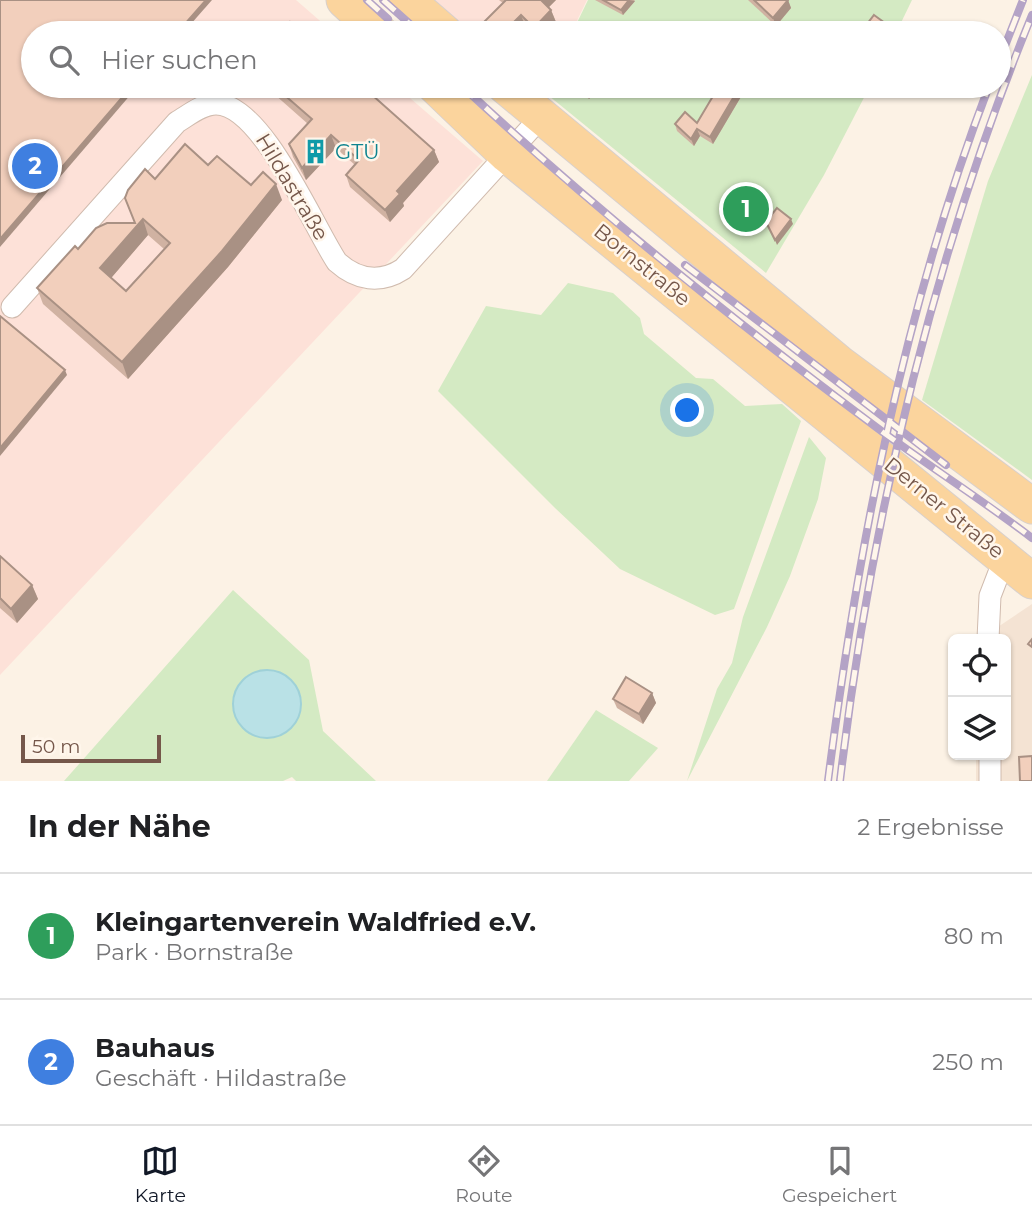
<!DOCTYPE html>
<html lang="de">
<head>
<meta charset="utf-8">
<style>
	body { margin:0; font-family:Montserrat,sans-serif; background:#f6f6f6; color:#202124 }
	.controls { position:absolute; right:21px; bottom:21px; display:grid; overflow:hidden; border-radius:10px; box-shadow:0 2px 5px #0004 }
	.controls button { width:63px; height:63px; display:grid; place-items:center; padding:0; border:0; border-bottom:2px solid #e0e0e0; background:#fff; color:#202124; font:35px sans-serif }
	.scale { position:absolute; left:21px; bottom:18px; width:140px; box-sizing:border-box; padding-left:7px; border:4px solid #75574a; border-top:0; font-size:19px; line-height:24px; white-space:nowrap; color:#75574a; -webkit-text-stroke:5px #fff6eb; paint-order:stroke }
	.you { position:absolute; left:688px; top:411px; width:24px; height:24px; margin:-18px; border:5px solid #fff; border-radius:50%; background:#1a73e8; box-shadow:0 0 0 10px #1a73e833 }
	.badge { display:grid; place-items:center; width:46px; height:46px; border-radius:50%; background:#111827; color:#fff; font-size:23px; font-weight:700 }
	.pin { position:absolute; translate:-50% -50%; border:4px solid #fff; box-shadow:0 2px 7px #0006 }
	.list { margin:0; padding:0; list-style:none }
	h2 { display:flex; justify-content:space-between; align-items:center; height:91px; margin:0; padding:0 28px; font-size:30px }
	h2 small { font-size:23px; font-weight:400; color:#757577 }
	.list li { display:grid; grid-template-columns:46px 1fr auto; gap:21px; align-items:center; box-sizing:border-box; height:126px; padding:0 28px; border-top:2px solid #e0e0e0 }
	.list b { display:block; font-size:26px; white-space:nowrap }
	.list p { margin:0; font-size:23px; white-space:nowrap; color:#757577 }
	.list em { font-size:23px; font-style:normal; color:#757577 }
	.icon { flex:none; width:38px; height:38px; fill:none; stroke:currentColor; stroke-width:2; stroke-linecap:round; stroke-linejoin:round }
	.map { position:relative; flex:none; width:1032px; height:781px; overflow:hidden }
	.search { position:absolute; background:#fff; box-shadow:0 2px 5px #0004; left:21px; right:21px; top:21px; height:77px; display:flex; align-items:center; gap:18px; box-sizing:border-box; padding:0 24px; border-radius:38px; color:#757577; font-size:26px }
	.sheet { height:343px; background:#fff }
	nav { display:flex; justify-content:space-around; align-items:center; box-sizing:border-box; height:98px; border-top:2px solid #e0e0e0; background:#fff; font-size:19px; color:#757577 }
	nav a { display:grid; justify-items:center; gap:4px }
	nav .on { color:#111827 }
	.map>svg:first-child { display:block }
</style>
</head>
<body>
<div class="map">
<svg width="1032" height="781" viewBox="0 0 1032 781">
	<rect width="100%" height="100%" fill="#fcf2e5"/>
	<path fill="#f4e3d3" d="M1032,604V781H976V755H1006V639H980Z"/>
	<g fill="#fde1d8">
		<path d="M0,0H296L334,33H33V86H396L483,161L0,675Z"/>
		<path d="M429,0H587L571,33H468Z"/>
	</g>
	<g fill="#d4eac3">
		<path d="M588,0H912L896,33H572Z"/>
		<path d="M1032,75V480L922,400L988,181Z"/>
		<path d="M545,86H870L824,175L766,273L543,91Z"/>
		<path d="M568,283L613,293L640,318L644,334L696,378L713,379L745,406L782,404L801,421L734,609L715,615L620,569L555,508L438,391L486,306L541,315Z"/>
		<path d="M809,437L826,458L818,499L790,576L767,627L687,781L717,689L732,663L743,617Z"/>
		<path d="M233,590L309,660L323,731L376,781H296L292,777L283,781H64Z"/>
		<path d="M596,710L658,748L629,781H547Z"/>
	</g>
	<circle fill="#b9e1e6" stroke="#9fd1d8" stroke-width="2" cx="267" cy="704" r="34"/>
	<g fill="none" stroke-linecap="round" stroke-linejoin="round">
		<defs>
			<g id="minor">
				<path d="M12,307L177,122C189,115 202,104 216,104C262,104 313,226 337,262C357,280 380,284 403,269L541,117"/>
				<path d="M988,639L990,596L1005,557"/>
				<path d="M990,755V781"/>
			</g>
			<g id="primary">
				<path d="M344,0L380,33"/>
				<path d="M407,0L445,33"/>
				<path d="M435,86L507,155L1032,581"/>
				<path d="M505,86L839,363L1032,506"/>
			</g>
		</defs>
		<use href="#minor" stroke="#d0bbae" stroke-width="23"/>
		<use href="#primary" stroke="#d8d0cc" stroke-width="37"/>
		<use href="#minor" stroke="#fff" stroke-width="21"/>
		<use href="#primary" stroke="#fbd49d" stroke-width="35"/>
		<defs>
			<g id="rail">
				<path d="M367,0L388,19"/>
				<path d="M383,0L420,33"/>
				<path d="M999,61L1023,0"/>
				<path d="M462,86C593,208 733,320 876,427C927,465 981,499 1032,538"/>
				<path d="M685,265L946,465"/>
				<path d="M828,781C858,546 904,308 989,86"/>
				<path d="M840,781C871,520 932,259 1032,15"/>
			</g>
		</defs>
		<use href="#rail" stroke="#b4a3c6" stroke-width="8"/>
		<use href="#rail" stroke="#fff6eb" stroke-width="5" stroke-dasharray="16" stroke-linecap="butt"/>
	</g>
	<g fill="#d0b2a2" fill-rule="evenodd">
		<path d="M499,0H556L549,7L551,10L558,27L551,33H529L527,31L525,33H485L482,24L503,3Z"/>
		<path d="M595,0H634L635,1L623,15Z"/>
		<path d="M748,0H788L791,8L776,26Z"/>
		<path d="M265,86H362L434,150L439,162L403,203L404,206L390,222L350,187L346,175L355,165L336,148L306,180L293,157L289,144L308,124Z"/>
		<path d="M576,86H598L599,87L589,99L577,90Z"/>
		<path d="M739,88L742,95L713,144L700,136L694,146L677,131L675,124L697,123Z"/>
		<path d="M208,165L282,200L228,267L128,379L43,304L37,288L135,223L155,179ZM148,235L164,249L126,291L111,278Z"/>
		<path d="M0,556L32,585L38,599L17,623L0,608Z"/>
		<path d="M652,693L656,703L643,724L617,708L613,699Z"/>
	</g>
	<g fill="#a99184">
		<path d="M206,0H212L183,33H177Z"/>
		<path d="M539,0H556L543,13Z"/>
		<path d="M629,0L635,1L623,15L621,10Z"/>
		<path d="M788,0L791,8L776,26L773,18Z"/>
		<path d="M551,10L558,27L551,33H536L534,28Z"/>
		<path d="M521,15L527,31L525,33H503Z"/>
		<path d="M889,26L891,31L889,33H884Z"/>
		<path d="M132,86H138L0,247V239Z"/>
		<path d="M594,86H598L599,87L589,99L587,94Z"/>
		<path d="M739,88L742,95L713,144L710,137Z"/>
		<path d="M697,129L700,136L694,146L691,139Z"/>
		<path d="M331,135L336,148L306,180L302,168Z"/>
		<path d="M434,150L439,162L403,203L404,206L390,222L385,210L397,191Z"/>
		<path d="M276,184L282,200L228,267L128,379L122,362Z"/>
		<path d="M143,219L148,235L106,284L100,268Z"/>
		<path d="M791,219L793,224L777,245L775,240Z"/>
		<path d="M65,370L67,375L0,456V448Z"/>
		<path d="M32,585L38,599L17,623L11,609Z"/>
		<path d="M652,693L656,703L643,724L639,714Z"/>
	</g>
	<g fill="#f2cfbc" stroke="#a99184" stroke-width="2" fill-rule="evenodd">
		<path d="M0,0H206L177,33H33V86H132L0,239Z"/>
		<path d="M506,0H541L551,10L534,28L521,15L503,33H491L482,24Z"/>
		<path d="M603,0H629L621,10Z"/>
		<path d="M754,0H788L773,18Z"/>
		<path d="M874,15L889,26L884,33H872L864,28Z"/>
		<path d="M290,22L303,33H280Z"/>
		<path d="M719,25L728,33H712Z"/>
		<path d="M274,86H362L434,150L397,191L400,194L385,210L346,175L359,160L331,135L302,168L289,144L312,119Z"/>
		<path d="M577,86H594L587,94Z"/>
		<path d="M719,86H736L739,88L710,137L697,129L691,139L675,124L685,112L697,123Z"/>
		<path d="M185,144L208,165L217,156L251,185L263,172L276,184L222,251L122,362L37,288L75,246L78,249L96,228L107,223H135L125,198L128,190L145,169L155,179ZM143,219L170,243L126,291L100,268Z"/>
		<path d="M777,208L791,219L775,240L766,222Z"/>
		<path d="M0,316L65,370L0,448Z"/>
		<path d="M0,556L32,585L11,609L0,598Z"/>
		<path d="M1032,639V647L1028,644Z"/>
		<path d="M626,677L652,693L639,714L613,699Z"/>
		<path d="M1032,756V781H1020L1019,757Z"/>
	</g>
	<defs>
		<symbol id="building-bare" viewBox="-9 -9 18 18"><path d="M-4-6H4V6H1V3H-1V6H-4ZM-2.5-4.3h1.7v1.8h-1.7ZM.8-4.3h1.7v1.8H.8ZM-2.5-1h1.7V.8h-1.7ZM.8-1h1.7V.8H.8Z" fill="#0f9aa8" stroke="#fff6eb" stroke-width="2.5" paint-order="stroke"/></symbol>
	</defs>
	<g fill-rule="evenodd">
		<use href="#building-bare" x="298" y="134" width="35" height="35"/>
	</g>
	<g text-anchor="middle" stroke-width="5" stroke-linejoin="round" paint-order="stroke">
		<g font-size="21" fill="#0d838f" stroke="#fff6eb" text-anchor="start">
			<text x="335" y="159">GTÜ</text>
		</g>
		<g font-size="21" fill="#75574a" stroke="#fff6eb">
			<text transform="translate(292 187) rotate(59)" y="7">Hildastraße</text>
			<text transform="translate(642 265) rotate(39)" y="7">Bornstraße</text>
			<text transform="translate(944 508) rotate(39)" y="7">Derner Straße</text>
		</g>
	</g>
</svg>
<div class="controls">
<button><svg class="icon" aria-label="locate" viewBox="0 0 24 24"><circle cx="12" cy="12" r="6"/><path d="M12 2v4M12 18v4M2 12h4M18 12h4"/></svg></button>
<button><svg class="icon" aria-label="layers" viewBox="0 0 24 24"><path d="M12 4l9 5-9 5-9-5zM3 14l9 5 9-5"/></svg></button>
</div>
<div class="scale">50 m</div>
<div class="you"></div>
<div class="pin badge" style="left:746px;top:209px;background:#2e9e5b">1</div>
<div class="pin badge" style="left:35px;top:166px;background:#3f7fe0">2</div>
<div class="search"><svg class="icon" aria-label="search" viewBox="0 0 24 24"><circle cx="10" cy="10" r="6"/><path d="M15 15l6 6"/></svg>Hier suchen</div>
</div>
<section class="sheet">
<h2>In der Nähe<small>2 Ergebnisse</small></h2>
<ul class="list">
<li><span class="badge" style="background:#2e9e5b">1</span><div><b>Kleingartenverein Waldfried e.V.</b><p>Park · Bornstraße</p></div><em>80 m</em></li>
<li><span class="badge" style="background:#3f7fe0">2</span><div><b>Bauhaus</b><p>Geschäft · Hildastraße</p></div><em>250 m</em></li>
</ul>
</section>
<nav>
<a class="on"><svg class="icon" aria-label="map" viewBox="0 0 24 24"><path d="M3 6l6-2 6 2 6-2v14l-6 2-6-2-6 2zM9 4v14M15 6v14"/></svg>Karte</a>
<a><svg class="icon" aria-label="directions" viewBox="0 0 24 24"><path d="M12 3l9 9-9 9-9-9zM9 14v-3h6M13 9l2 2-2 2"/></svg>Route</a>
<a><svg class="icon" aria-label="saved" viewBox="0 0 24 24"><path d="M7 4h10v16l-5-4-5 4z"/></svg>Gespeichert</a>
</nav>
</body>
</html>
